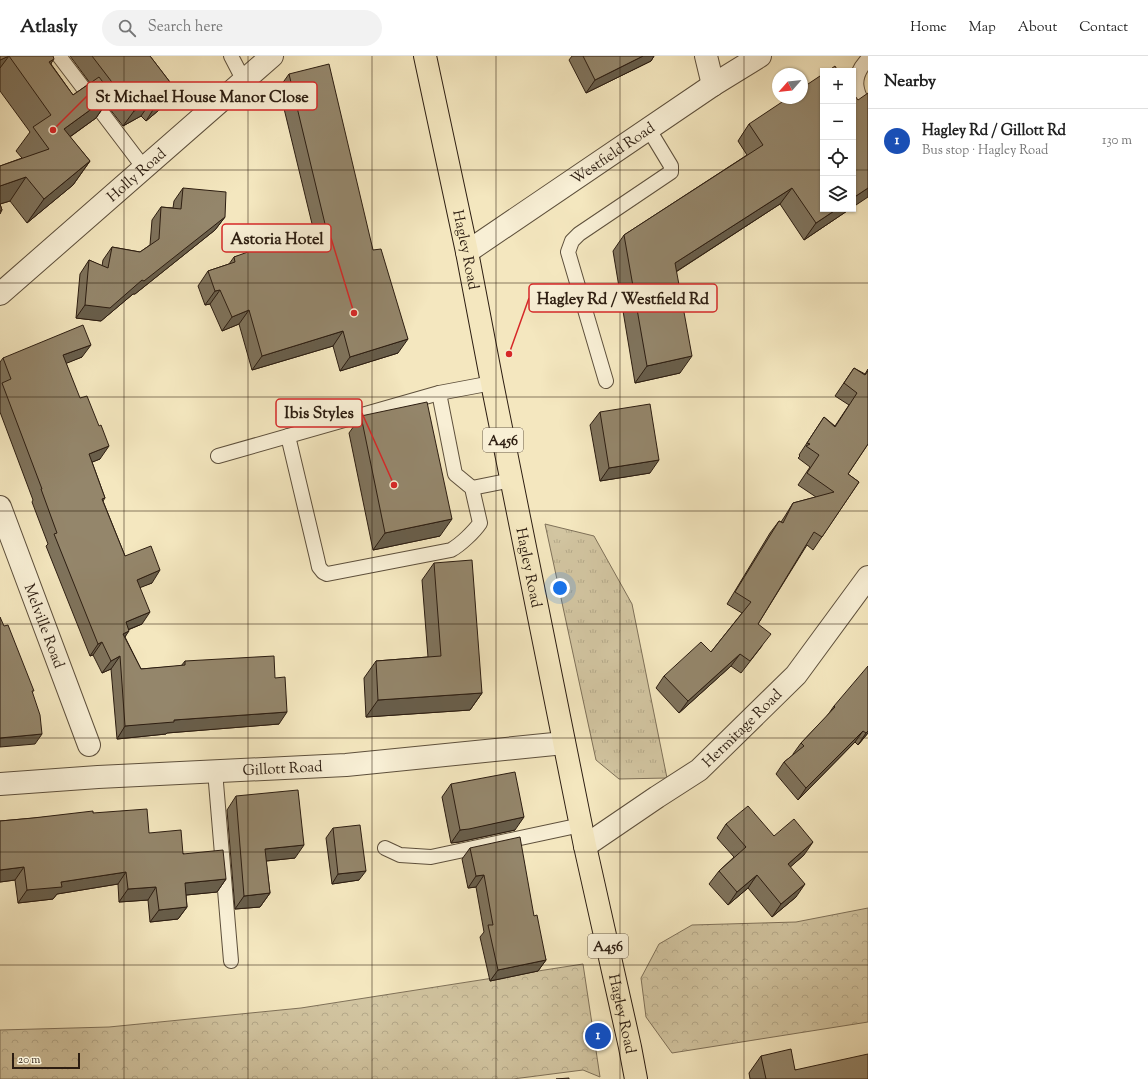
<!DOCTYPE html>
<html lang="en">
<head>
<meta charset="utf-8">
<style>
	body { margin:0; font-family:"Sorts Mill Goudy",serif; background:#f2f2f2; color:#222 }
	.controls { position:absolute; right:12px; top:12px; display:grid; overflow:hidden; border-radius:0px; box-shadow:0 1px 3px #0004 }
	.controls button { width:36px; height:36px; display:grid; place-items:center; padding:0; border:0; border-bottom:1px solid #e0e0e0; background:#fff; color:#222; font:20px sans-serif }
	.compass { position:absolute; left:772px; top:12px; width:36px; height:36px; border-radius:50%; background:#fff; box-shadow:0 1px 3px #0004; rotate:243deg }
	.scale { position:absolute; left:12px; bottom:10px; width:68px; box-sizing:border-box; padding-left:4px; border:2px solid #2c1d11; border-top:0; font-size:11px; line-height:14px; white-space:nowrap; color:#2c1d11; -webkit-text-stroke:3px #f8efd5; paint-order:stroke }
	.you { position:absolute; left:560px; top:532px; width:14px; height:14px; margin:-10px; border:3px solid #fff; border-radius:50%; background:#1a73e8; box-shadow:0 0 0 6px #1a73e833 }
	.badge { display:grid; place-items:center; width:26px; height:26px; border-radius:50%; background:#111827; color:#fff; font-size:13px; font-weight:700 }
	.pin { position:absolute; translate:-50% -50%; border:2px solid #fff; box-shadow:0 1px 4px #0006 }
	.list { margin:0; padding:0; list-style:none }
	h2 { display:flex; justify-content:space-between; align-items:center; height:52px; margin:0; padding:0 16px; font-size:17px }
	h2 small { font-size:13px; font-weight:400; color:#767676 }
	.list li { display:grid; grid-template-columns:26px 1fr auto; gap:12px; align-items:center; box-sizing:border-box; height:64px; padding:0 16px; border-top:1px solid #e0e0e0 }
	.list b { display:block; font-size:15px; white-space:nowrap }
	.list p { margin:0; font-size:13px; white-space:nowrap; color:#767676 }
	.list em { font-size:13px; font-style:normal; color:#767676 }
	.icon { flex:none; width:22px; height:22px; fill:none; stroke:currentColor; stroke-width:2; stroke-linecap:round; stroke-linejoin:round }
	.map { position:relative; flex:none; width:868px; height:1023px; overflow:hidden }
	header { display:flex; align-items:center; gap:24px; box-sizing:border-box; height:56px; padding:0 20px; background:#fff; border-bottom:1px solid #e0e0e0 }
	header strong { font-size:19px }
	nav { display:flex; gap:22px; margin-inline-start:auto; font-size:14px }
	.search { width:280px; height:36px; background:#f2f2f2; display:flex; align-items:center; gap:10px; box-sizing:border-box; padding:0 14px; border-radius:22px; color:#767676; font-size:15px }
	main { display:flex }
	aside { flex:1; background:#fff }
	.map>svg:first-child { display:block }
</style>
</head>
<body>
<header>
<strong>Atlasly</strong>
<div class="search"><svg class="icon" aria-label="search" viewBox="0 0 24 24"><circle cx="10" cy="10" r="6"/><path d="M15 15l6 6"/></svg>Search here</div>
<nav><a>Home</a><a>Map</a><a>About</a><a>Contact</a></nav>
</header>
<main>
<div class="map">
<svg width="868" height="1023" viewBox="0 0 868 1023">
	<defs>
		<pattern id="grass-tufts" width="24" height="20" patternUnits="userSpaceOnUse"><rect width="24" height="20" fill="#d2c5a1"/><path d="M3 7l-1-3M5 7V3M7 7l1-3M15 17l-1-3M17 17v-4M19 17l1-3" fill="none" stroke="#b4a98a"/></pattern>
		<pattern id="forest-crowns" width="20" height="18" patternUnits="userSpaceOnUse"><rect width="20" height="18" fill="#d2c5a1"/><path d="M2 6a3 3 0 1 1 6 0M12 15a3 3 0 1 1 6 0" fill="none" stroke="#b4a98a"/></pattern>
	</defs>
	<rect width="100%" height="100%" fill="#f4e7bf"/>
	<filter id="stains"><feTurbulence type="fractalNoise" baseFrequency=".005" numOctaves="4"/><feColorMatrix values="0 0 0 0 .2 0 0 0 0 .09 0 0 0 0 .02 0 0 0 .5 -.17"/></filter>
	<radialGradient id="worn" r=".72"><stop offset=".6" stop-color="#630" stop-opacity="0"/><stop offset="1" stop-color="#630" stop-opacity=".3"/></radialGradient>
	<path fill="url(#grass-tufts)" stroke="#7f7159" d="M545,468L594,480L632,548L667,722L619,723L596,704Z"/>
	<g fill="url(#forest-crowns)" stroke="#7f7159">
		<path d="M868,852V966L672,997L646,961L641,922L659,888L692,869L796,866Z"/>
		<path d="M583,908L600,1021L583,1014L513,1023H0V974L109,971L301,952Z"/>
	</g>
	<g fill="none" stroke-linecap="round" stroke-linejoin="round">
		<defs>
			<g id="lane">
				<path d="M59,0L144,112"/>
				<path d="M231,0L244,25"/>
				<path d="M868,3C850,22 855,36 868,56"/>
				<path d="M606,325L568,196L572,185L579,178L671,116V110L648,72"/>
				<path d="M288,380L317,502L319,511L323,516L327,518L451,494C460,489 474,476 480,467L472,432L455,418L439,337"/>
				<path d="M218,400L439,337L492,327"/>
				<path d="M472,432L512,424"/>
				<path d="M215,715L231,905"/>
				<path d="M385,792L400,799L431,801L581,769"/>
			</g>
			<g id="street">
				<path d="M706,0L713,29"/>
				<path id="s1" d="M467,196L713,29L760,0"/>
				<path id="s2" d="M0,238L272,0"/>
				<path id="s3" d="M0,451L89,689"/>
				<path id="s4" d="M0,728L98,721L346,709L564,687"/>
				<path id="s5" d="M585,790L657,741L699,714L796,619L868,521"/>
			</g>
			<g id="highway">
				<path id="s6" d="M425,0L467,196L492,327L585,790L630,991L636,1023"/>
			</g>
		</defs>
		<use href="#lane" stroke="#5e503c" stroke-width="16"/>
		<use href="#street" stroke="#5e503c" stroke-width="24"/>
		<use href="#highway" stroke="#2c1d11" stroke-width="24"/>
		<use href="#lane" stroke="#f8efd5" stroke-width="14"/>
		<use href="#street" stroke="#f8efd5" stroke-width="22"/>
		<use href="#highway" stroke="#f4e7bf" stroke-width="22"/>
	</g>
	<g fill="#7f735c" stroke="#2c1d11">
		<path d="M0,0H53L51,8L73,39L90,27L70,0H150L176,34L165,49L146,65L141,60L123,70L106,48L96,62L70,81L90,105L73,129L27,167L10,145L0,148L2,154L0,158V110L22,102L16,95L30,76L0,35Z"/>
		<path d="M572,0H654L651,5L586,37L569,4Z"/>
		<path d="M289,18L398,297L340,315L333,290L252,314L239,268L222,275L210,248L205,249L198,230L208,215L229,208L234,201L279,189L314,176L279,32Z"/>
		<path d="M749,68L850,153L804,184L780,148L676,216L680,317L635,327L613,195L624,179L747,99L738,85Z"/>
		<path d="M183,132L225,161L215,174L135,238H133L101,265L76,262L80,218L89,204L102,210L103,204L112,191L140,196L150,189L152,164L161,151L173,152L174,145Z"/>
		<path d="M82,301L66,307L100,403L92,406L105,442L103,445L125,500L152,527L140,531L142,568L128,574L125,581L141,613L181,610L185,605L279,668L167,677L166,678L117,683L111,613L102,617L93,599L90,600L46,490L48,488L32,446L33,444L0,356V306L3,302Z"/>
		<path d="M854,312L865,318L868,313V388L848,418L859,426L813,494L807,489L758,568L762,590L741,617L731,610L679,657L656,632L664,620L711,596L742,557L727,548L770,477L779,465L781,466L785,460L793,447L816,441L798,429L810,411L798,402L800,400L799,399L824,361L835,370L849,349L835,340Z"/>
		<path d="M600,356L650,417L600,425L590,369Z"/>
		<path d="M361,360L440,480L373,494L349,377Z"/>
		<path d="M434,507L482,637L470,654L366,661L364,622L376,605L428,601L422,524Z"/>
		<path d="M834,650L868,677L858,689L855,686L798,744L776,718L784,706L793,699V698L801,687L827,660Z"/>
		<path d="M451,728L515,774L459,786L451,787L442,741Z"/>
		<path d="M236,740L295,802L266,805L270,837L260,851L235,853L227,754Z"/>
		<path d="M93,757L149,777L226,823L217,836L186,839L187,851L178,863L150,866L148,844L119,846L118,828L57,838L53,843L18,847L15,824L0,826V765Z"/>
		<path d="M726,768L774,780L804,799L790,811L796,841L772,861L748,832L728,849L709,828L719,815L734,801L717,782Z"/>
		<path d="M333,772L359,824L332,828L326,782Z"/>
		<path d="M470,792L534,860L546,904L538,915L490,925L480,881L484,876L476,831L468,832L462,803Z"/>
		<path d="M761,1000L795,1014L868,1023H750L749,1017Z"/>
	</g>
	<g fill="#685e4b" stroke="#2c1d11">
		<path d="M9,0L0,12V4Z"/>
		<path d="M643,0H654L651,5L586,37L595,24Z"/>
		<path d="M54,3L38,27L49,6Z"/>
		<path d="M176,34L165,49L146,65L156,49Z"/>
		<path d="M112,38L96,62L47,97L64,73Z"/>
		<path d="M152,44L141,60L123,70L134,55Z"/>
		<path d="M90,105L73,129L27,167L44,143Z"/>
		<path d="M26,121L10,145L0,148V130Z"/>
		<path d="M792,132L780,148L663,224L675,207Z"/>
		<path d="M868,132V141L853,151V142Z"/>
		<path d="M837,153H850L804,184L816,167Z"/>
		<path d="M225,161L215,174L135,238H133L101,265L76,262L85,249Z"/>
		<path d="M220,234L210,248L205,249L215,235Z"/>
		<path d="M249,254L239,268L222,275L232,261Z"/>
		<path d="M343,275L333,290L252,314L262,300Z"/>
		<path d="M408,283L398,297L340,315L350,301Z"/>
		<path d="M91,289L82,301L55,312L63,299Z"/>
		<path d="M692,300L680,317L635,327L647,310Z"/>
		<path d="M109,390L100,403L80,411L89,398Z"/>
		<path d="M659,404L650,417L600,425L609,412Z"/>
		<path d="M452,463L440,480L373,494L385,477Z"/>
		<path d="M160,514L152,527L129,536L137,524Z"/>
		<path d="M150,556L142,568L117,578L126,566Z"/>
		<path d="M129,575L120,588L123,578Z"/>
		<path d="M102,586L93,599L90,600L98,588Z"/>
		<path d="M740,598L731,610L679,657L688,645Z"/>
		<path d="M120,600L111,613L102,617L111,605Z"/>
		<path d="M482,637L470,654L366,661L378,644Z"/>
		<path d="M287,656L279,668L167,677L166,678L117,683L125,670L174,664Z"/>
		<path d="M863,675L855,686L798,744L806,732Z"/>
		<path d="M868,675V677L858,689L866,677Z"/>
		<path d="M42,678L35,688L0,691V682Z"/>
		<path d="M524,761L515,774L459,786L451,787L460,774Z"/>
		<path d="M813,786L804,799L779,821L788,808Z"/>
		<path d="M304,789L295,802L256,806L265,793Z"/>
		<path d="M24,811L15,824L0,826V814Z"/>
		<path d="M366,815L359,824L332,828L338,818Z"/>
		<path d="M126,816L118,828L57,838L53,843L18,847L27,834L61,826Z"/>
		<path d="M484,819L476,831L468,832L476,820Z"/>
		<path d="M757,819L748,832L728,849L737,836Z"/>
		<path d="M226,823L217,836L176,840L185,827Z"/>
		<path d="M805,828L796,841L772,861L781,848Z"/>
		<path d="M156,831L148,844L119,846L128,833Z"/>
		<path d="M270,837L260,851L235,853L244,840Z"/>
		<path d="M187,851L178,863L150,866L159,854Z"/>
		<path d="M546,904L538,915L490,925L498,914Z"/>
	</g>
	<g fill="#94866b" stroke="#2c1d11">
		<path d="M0,0H53L54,3L49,6L73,39L99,21L112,38L64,73L90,105L44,143L26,121L0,130V110L49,93L33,71L51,59L9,0L0,4Z"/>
		<path d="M92,0H150L176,34L156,49L152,44L134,55Z"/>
		<path d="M583,0H643L595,24Z"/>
		<path d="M329,8L373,194L381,193L408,283L350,301L343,275L262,300L249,254L232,261L220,234L215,235L208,215L235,206L234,201L278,185L279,189L326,172L289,18Z"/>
		<path d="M835,10L838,15H828Z"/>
		<path d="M823,18V153H837L816,167L792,132L675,207L692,300L647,310L624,179L763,89L749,68L788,42H802V32Z"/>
		<path d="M853,37L858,44L868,37V132L853,142Z"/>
		<path d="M183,132L226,136L225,161L144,225L142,224L110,252L85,249L89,204L108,212L112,191L140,196L159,183L161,151L181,153Z"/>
		<path d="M0,148L2,154L0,155Z"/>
		<path d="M83,269L91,289L63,299L80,342L87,340L99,370L101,369L109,390L89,398L105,442L102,443L125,500L151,490L160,514L137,524L150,556L126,566L129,575L123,578L141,613L185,609V605L274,600L275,622L285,621L287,656L174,664V666L125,670L120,600L111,605L102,586L98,588L54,478L57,477L41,433H42L2,327L11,323L3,302Z"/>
		<path d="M854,312L865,319L868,315V388L848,418L859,426L822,481L814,476L758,568L771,578L750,605L740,598L688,645L664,620L701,586L711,596L751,546L735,536L779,465L783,467L793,447L834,436L807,417L819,399L806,390L810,388L807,387L824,361L835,371L857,337L844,327Z"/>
		<path d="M427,346L452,463L385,477L361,360Z"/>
		<path d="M650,348L659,404L609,412L600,356Z"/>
		<path d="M472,504L482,637L378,644L376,605L441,600L434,507Z"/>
		<path d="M0,561L4,570L8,569L34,635H32L40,659L42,678L0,682Z"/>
		<path d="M868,610V675L866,677L863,675L806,732L784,706L804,690L801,687L835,651L834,650Z"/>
		<path d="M515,716L524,761L469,773L460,774L451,728Z"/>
		<path d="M298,734L304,789L265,793L270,837L244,840L236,740Z"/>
		<path d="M748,750L774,780L794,763L813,786L788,808L805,828L781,848L757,819L737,836L719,815L746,791L726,768Z"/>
		<path d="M147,753L149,777L181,774L183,798L223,794L226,823L185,827L187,851L159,854L156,831L128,833L126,816L61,826L62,831L27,834L24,811L0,814V765L33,762L93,755V757Z"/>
		<path d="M360,769L366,815L338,818L333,772Z"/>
		<path d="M520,781L534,860L537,859L546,904L498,914L488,869H493L484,819L476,820L470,792Z"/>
		<path d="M791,993L795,1014L868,998V1023H766L761,1000Z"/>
		<path d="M569,1022V1023H556Z"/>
	</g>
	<path fill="none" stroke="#2c1d11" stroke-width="1" stroke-opacity="0.55" d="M124,0V1023M248,0V1023M372,0V1023M496,0V1023M620,0V1023M744,0V1023M0,114H823M853,114H868M0,227H868M0,341H868M0,455H868M0,568H868M0,682H868M0,796H868M0,909H868"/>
	<g text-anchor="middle" stroke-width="4" stroke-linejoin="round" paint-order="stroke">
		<g fill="#f8efd5" stroke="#695c4c" stroke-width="1">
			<rect x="483" y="372" width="40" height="24" rx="3"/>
			<rect x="588" y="878" width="40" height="24" rx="3"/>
		</g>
		<g font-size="14" font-weight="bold" fill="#2c1d11">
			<text x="503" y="389">A456</text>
			<text x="608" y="895">A456</text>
		</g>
		<g font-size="15" fill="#2c1d11" stroke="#f8efd5">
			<text dy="5" stroke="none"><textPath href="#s1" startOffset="176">Westfield Road</textPath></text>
			<text dy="5" stroke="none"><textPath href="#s2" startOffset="181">Holly Road</textPath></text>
			<text dy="5" stroke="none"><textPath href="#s6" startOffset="198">Hagley Road</textPath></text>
			<text dy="5" stroke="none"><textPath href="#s6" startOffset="522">Hagley Road</textPath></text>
			<text dy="5" stroke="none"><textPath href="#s3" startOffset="127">Melville Road</textPath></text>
			<text dy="5" stroke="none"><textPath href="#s5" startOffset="197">Hermitage Road</textPath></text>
			<text dy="5" stroke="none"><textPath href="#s4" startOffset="283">Gillott Road</textPath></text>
			<text dy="5" stroke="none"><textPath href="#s6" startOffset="978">Hagley Road</textPath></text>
		</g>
	</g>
	<path fill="none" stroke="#d62828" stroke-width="1.5" d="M53 74L87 40M354 257L331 182M509 298L529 242M394 429L362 357"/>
	<g fill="#d62828" stroke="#f8efd5" stroke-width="1.5">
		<circle cx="53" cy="74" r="4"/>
		<circle cx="354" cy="257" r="4"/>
		<circle cx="509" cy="298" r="4"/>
		<circle cx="394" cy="429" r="4"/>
	</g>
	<g fill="#f8efd5" stroke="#d62828" stroke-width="1.5">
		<rect x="87" y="26" width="230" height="28" rx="4"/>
		<rect x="222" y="168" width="109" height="28" rx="4"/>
		<rect x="529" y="228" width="188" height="28" rx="4"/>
		<rect x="276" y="343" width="86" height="28" rx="4"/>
	</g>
	<g font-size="16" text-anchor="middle" font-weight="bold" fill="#2c1d11">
		<text x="202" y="46">St Michael House Manor Close</text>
		<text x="277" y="188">Astoria Hotel</text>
		<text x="623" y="248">Hagley Rd / Westfield Rd</text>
		<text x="319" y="362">Ibis Styles</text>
	</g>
	<rect width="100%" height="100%" filter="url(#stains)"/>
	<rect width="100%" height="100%" fill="url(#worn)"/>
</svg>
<div class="controls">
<button>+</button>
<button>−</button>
<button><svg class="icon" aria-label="locate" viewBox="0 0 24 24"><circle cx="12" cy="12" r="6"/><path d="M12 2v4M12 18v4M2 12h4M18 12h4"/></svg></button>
<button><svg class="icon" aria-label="layers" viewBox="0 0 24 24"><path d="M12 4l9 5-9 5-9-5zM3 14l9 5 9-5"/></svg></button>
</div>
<svg class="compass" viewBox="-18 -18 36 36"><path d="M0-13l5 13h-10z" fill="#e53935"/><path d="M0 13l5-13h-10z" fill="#767676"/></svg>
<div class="scale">20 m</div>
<div class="you"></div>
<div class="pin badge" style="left:598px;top:980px;background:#1a4fb4">1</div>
</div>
<aside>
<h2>Nearby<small></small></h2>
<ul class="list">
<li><span class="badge" style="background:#1a4fb4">1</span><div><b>Hagley Rd / Gillott Rd</b><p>Bus stop · Hagley Road</p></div><em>130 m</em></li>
</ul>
</aside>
</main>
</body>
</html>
